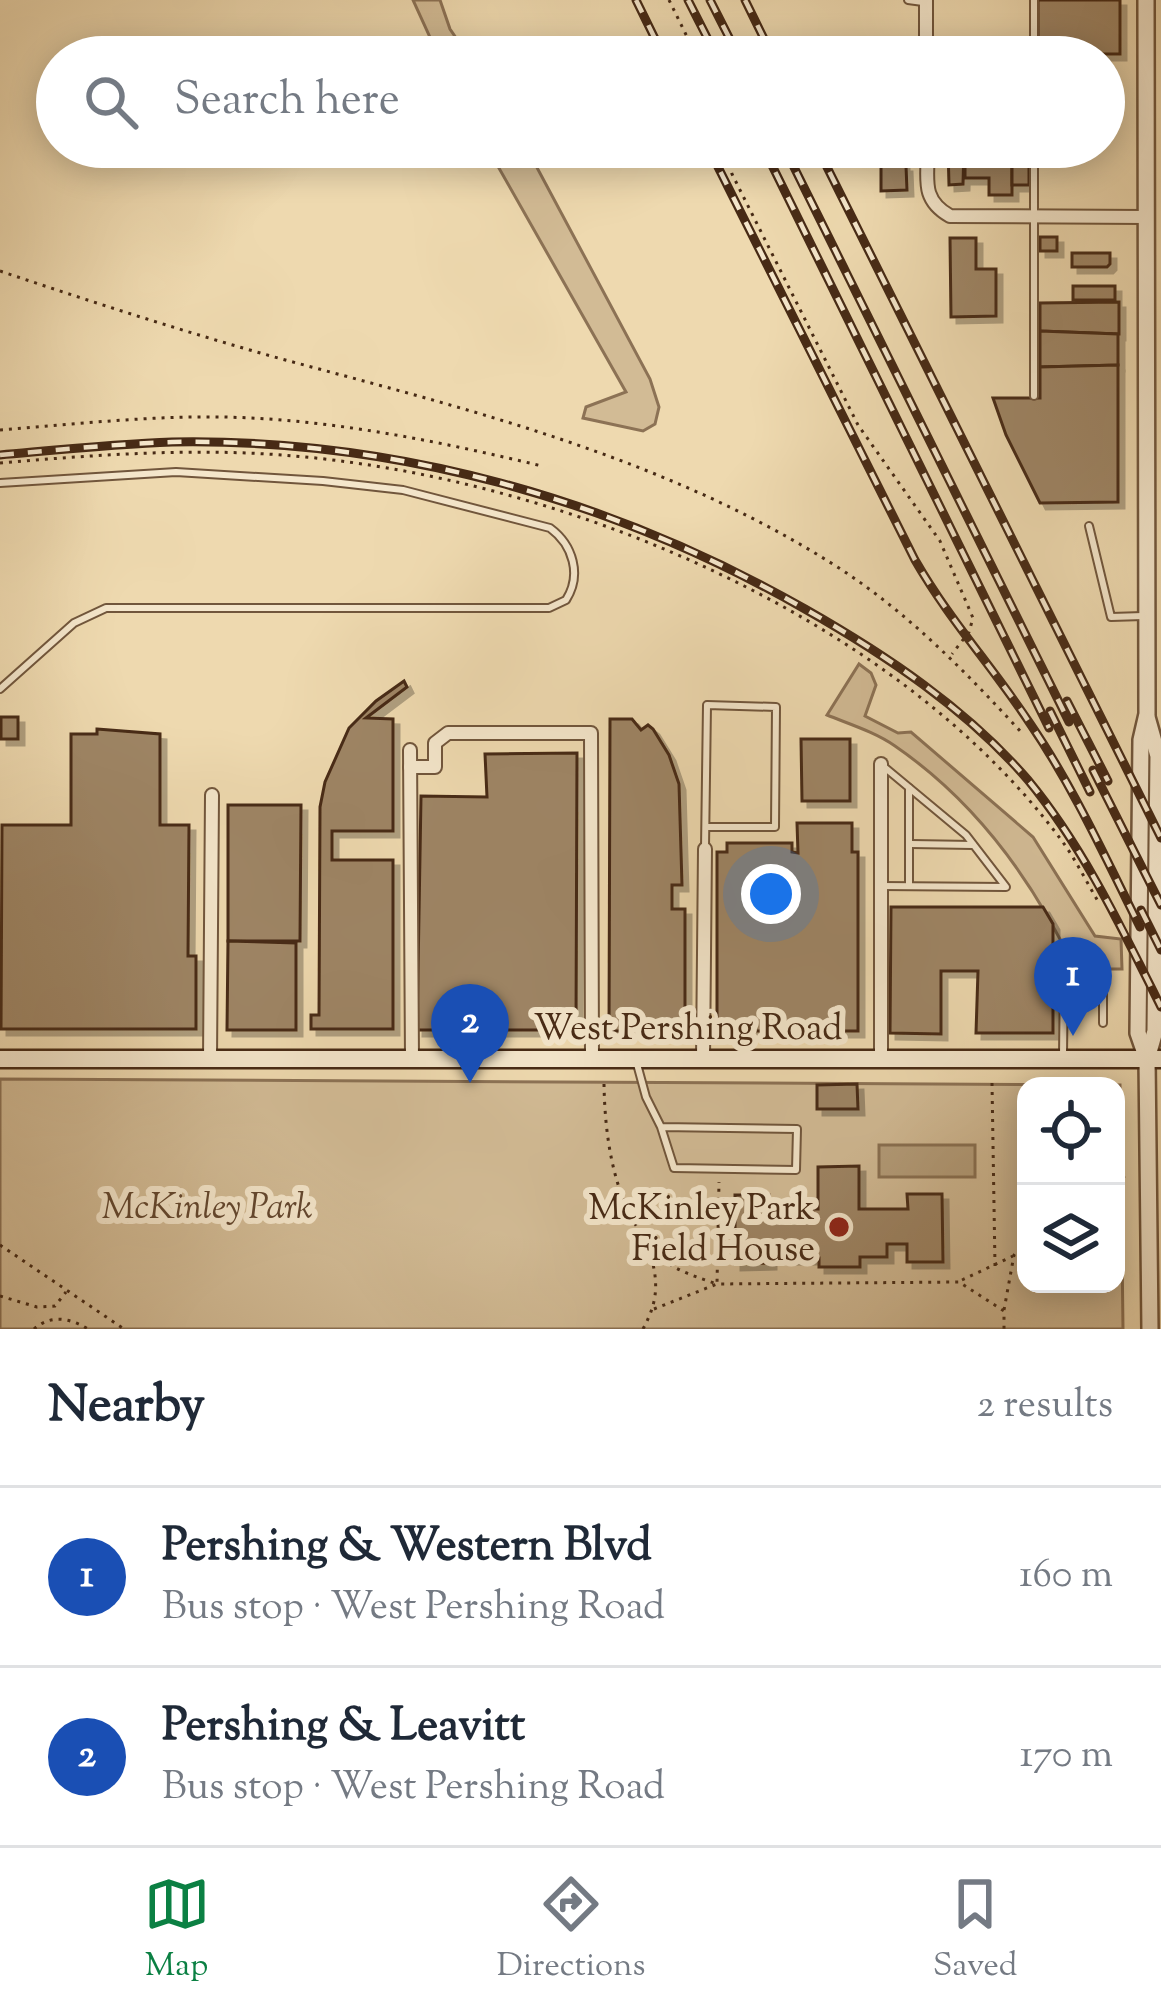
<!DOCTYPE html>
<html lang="en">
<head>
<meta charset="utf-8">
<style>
	body { margin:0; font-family:"Sorts Mill Goudy",serif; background:#f6f6f7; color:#1f2937 }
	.controls { position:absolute; right:36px; bottom:36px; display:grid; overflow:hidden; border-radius:24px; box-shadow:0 6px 30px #0003 }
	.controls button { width:108px; height:108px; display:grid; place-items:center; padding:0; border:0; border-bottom:3px solid #e0e1e3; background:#fff; color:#1f2937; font:60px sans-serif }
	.you { position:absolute; left:771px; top:894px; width:42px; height:42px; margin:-30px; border:9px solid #fff; border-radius:50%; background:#1a73e8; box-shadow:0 0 0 18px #1a73e833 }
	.badge { display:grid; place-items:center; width:78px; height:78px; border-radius:50%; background:#0b8043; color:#fff; font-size:39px; font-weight:700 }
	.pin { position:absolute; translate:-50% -99px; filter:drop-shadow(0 3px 6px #0008) }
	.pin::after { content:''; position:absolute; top:63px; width:42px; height:36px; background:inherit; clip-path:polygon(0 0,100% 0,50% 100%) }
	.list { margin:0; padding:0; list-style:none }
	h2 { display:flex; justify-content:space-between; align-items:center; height:156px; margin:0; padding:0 48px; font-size:51px }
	h2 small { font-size:39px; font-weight:400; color:#747a83 }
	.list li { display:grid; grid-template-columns:78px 1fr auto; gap:36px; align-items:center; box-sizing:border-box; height:180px; padding:0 48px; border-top:3px solid #e0e1e3 }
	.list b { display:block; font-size:45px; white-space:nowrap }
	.list p { margin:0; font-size:39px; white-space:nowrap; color:#747a83 }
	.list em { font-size:39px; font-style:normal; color:#747a83 }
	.icon { flex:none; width:66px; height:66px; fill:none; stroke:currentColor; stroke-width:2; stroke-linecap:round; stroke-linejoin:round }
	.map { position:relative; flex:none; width:1161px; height:1329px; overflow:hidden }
	.search { position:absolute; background:#fff; box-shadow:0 6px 30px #0003; left:36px; right:36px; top:36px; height:132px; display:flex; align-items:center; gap:30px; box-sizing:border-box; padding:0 42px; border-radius:66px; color:#747a83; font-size:45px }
	.sheet { height:516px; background:#fff }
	nav { display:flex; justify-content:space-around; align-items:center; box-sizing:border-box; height:168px; border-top:3px solid #e0e1e3; background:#fff; font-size:33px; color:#747a83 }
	nav a { display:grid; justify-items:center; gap:6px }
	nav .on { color:#0b8043 }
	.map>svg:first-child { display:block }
</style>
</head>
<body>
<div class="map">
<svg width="1161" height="1329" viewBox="0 0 1161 1329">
	<defs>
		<filter id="shadow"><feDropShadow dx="6" dy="6" stdDeviation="0" flood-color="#0004"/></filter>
	</defs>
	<rect width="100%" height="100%" fill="#eed9af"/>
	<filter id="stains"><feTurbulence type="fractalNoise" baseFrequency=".00167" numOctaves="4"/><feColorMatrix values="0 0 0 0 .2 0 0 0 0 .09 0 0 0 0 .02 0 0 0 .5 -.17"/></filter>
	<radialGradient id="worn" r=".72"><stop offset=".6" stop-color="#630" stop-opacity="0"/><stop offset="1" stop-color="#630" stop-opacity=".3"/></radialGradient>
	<g fill="#d2bb95" stroke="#8c7255" stroke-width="3" fill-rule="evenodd">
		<path d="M413,0H440L450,29L469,57H439Z"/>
		<path d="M487,147H526L650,379L659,407L655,424L643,431L583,418L586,407L626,392Z"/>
		<path d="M859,664L871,673L876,685L865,716L898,733L911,732L1033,837L1095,936L1121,939L1122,969H1075C1034,882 975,801 895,746C875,732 849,724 827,715Z"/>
		<path d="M0,1079L1120,1085L1123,1329H0ZM1026,1086H1116V1284H1026Z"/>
	</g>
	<rect fill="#b59e7b" stroke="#897052" stroke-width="3" x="879" y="1145" width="96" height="32"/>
	<g fill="#9e8565" stroke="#472a15" stroke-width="3" filter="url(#shadow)">
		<rect x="1038" y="0" width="82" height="54"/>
		<rect x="951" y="50" width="49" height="7"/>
		<path d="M965,147H1012V195H989V178H965Z"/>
		<rect x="1012" y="147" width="17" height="38"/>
		<path d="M948,148H964L963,184L949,185Z"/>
		<rect x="881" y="150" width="22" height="14"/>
		<path d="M881,166H906L907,190L881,191Z"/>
		<rect x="1040" y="237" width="17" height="14"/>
		<path d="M950,238H976V269H996V316L951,317Z"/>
		<path d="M1072,253H1110V264L1107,267H1072Z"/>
		<rect x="1073" y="286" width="42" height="14"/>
		<path d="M1119,302V334L1040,331V303Z"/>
		<path d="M1040,331L1118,334V365L1040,367Z"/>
		<path d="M1118,365V502L1040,503L1006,435L993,398H1040V367Z"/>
		<path d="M404,681L407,687L366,718L393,719V831H332V860H393V1029H311V1015H319L320,807L325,782L349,728L376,701Z"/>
		<rect x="1" y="717" width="17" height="22"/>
		<path d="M610,719H632L641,730L648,725L653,729L669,755L679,784L682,885H672V909H685V1031H609Z"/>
		<path d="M97,729L160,734V825H189L188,956H196V1029H1L2,825H71V734H97Z"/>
		<path d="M801,739H850V801H802Z"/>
		<path d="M577,753L576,1030H417L421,796L487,797L485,754Z"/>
		<path d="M228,805H301L300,941H228Z"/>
		<path d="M797,823H852V852H858V1031H717V852H727V843H792V852L798,853Z"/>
		<path d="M891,907H1043L1053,924V1033H976L978,971H941V1034L890,1033Z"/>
		<path d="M228,941L296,943V1030H227Z"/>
		<path d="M857,1084L858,1109H817V1085Z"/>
		<path d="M859,1166V1209H908L907,1194H942L943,1262H907V1244H887V1257H860V1267H819V1258H790V1245H770V1263L735,1264V1195H769V1209H818V1167Z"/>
	</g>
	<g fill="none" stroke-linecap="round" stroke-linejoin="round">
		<defs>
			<g id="service">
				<path d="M908,0L923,2"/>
				<path d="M1034,57V0"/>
				<path d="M1034,396V147"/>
				<path d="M0,483L176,472L323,481L403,490L550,528C573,545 582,575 566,600L549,608H106L74,623L0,689"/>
				<path d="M1089,526L1111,617L1143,616"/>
				<path d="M909,788V886"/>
				<path d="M911,844L973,845"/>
				<path d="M705,848L707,705L776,707L775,827H707"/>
				<path d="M881,886L1006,887L966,835L883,766"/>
				<path d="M1063,1055L1064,975L1103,974V1023"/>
				<path d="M637,1064L646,1097L661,1127L797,1129L796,1170L674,1168L661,1127"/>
			</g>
			<g id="minor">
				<path d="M926,57V0"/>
				<path d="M928,147C928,178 920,199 950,216L1146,217"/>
				<path d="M410,750L412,1059"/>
				<path d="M881,764V1059"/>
				<path d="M410,767H435V743L448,733H591L592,1059"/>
				<path d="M210,1059L212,795"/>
				<path d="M703,1059L705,849"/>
			</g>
			<g id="tertiary">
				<path d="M1146,0L1147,714L1141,740L1138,1033L1147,1059"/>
				<path d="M1147,717L1158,756L1155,1031L1147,1059L1150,1329"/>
			</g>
			<path id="secondary" d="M0,1059H1161"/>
		</defs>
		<use href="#service" stroke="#71563c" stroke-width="10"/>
		<use href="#minor" stroke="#71563c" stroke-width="16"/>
		<use href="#tertiary" stroke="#71563c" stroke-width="20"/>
		<use href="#secondary" stroke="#472a15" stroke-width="21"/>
		<g stroke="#472a15" stroke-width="3" stroke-dasharray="3 6" stroke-linecap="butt">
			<path d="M669,0L697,57"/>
			<path d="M724,147L732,174L858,425L940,541L973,618L969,632L952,654"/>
			<path d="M0,271C92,302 185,332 278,358C471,410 668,458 839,568C908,613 965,671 1021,732"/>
			<path d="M0,430C64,425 129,418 194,417C311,415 429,439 542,466"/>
			<path d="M0,463C94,455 188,448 282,455C557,475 894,614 1062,841C1076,860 1087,883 1099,903"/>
			<path d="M992,1083L995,1266"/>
			<path d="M604,1084C605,1145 616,1218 665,1261C679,1272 700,1278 717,1284L719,1182"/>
			<path d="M1116,1179L1125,1176"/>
			<path d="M0,1245L124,1329"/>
			<path d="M962,1280L1013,1256"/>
			<path d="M0,1296L37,1307L55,1306L66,1292"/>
			<path d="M654,1309L717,1284L959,1282L1004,1311V1329"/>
			<path d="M1004,1310L1014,1255L1026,1238"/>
			<path d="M34,1329C51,1314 70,1318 88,1329"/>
			<path d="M643,1329C660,1298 658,1278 648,1246"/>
		</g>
		<use href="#service" stroke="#f4e6cb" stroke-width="6"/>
		<use href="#minor" stroke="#f4e6cb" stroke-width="12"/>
		<use href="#tertiary" stroke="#f4e6cb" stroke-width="15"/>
		<use href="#secondary" stroke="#f4e6cb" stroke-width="16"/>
		<defs>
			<g id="rail">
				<path d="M636,0L664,57"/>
				<path d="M688,0L717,57"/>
				<path d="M710,0L739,57"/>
				<path d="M745,0L773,57"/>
				<path d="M708,147L915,560C950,621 993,667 1031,725C1074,788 1106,859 1140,927"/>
				<path d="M763,147L1049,728"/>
				<path d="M784,147L1069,722"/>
				<path d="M817,147L1161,838"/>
				<path d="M0,455C57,450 115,444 172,442C395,438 612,499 805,609C886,655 967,709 1028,780C1084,848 1122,929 1161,1007"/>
				<path d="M1067,701L1108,781"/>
				<path d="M1050,711L1090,792"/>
				<path d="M1093,770L1161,905"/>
				<path d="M1141,910L1161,950"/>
			</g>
		</defs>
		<use href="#rail" stroke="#472a15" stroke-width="9"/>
		<use href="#rail" stroke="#f4e6cb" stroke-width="4.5" stroke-dasharray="14" stroke-linecap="butt"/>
	</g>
	<circle fill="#8f2418" stroke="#f4e6cb" stroke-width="4.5" cx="839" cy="1227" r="12"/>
	<g text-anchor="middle" stroke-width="12" stroke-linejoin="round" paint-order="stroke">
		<g font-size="36" fill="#472a15" stroke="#f4e6cb">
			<text x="688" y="1039">West Pershing Road</text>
		</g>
		<g font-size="36" font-style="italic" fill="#63472f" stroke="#f4e6cb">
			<text x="207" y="1218">McKinley Park</text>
		</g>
		<g font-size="36" fill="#472a15" stroke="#f4e6cb" text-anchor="end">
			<text x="815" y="1219">McKinley Park<tspan x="815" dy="41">Field House</tspan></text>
		</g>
	</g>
	<rect width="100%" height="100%" filter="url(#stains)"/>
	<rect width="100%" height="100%" fill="url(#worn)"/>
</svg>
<div class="controls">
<button><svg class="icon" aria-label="locate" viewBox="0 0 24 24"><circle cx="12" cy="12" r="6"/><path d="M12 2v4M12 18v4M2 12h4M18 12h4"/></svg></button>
<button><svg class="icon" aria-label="layers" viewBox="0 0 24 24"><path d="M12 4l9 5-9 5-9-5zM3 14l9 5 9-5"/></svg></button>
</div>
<div class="you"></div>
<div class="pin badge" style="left:1073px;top:1036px;background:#1a4fb4">1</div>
<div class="pin badge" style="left:470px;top:1083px;background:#1a4fb4">2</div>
<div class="search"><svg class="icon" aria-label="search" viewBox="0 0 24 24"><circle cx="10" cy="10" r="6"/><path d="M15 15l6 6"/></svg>Search here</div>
</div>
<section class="sheet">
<h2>Nearby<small>2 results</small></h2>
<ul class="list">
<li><span class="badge" style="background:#1a4fb4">1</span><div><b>Pershing &amp; Western Blvd</b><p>Bus stop · West Pershing Road</p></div><em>160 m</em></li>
<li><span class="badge" style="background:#1a4fb4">2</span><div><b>Pershing &amp; Leavitt</b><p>Bus stop · West Pershing Road</p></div><em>170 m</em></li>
</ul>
</section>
<nav>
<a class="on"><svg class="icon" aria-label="map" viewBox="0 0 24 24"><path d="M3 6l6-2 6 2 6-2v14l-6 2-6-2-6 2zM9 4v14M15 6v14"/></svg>Map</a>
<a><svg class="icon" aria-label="directions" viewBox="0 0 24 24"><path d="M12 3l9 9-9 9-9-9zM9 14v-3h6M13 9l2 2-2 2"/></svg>Directions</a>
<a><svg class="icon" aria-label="saved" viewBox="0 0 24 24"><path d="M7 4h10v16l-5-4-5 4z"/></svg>Saved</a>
</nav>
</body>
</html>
